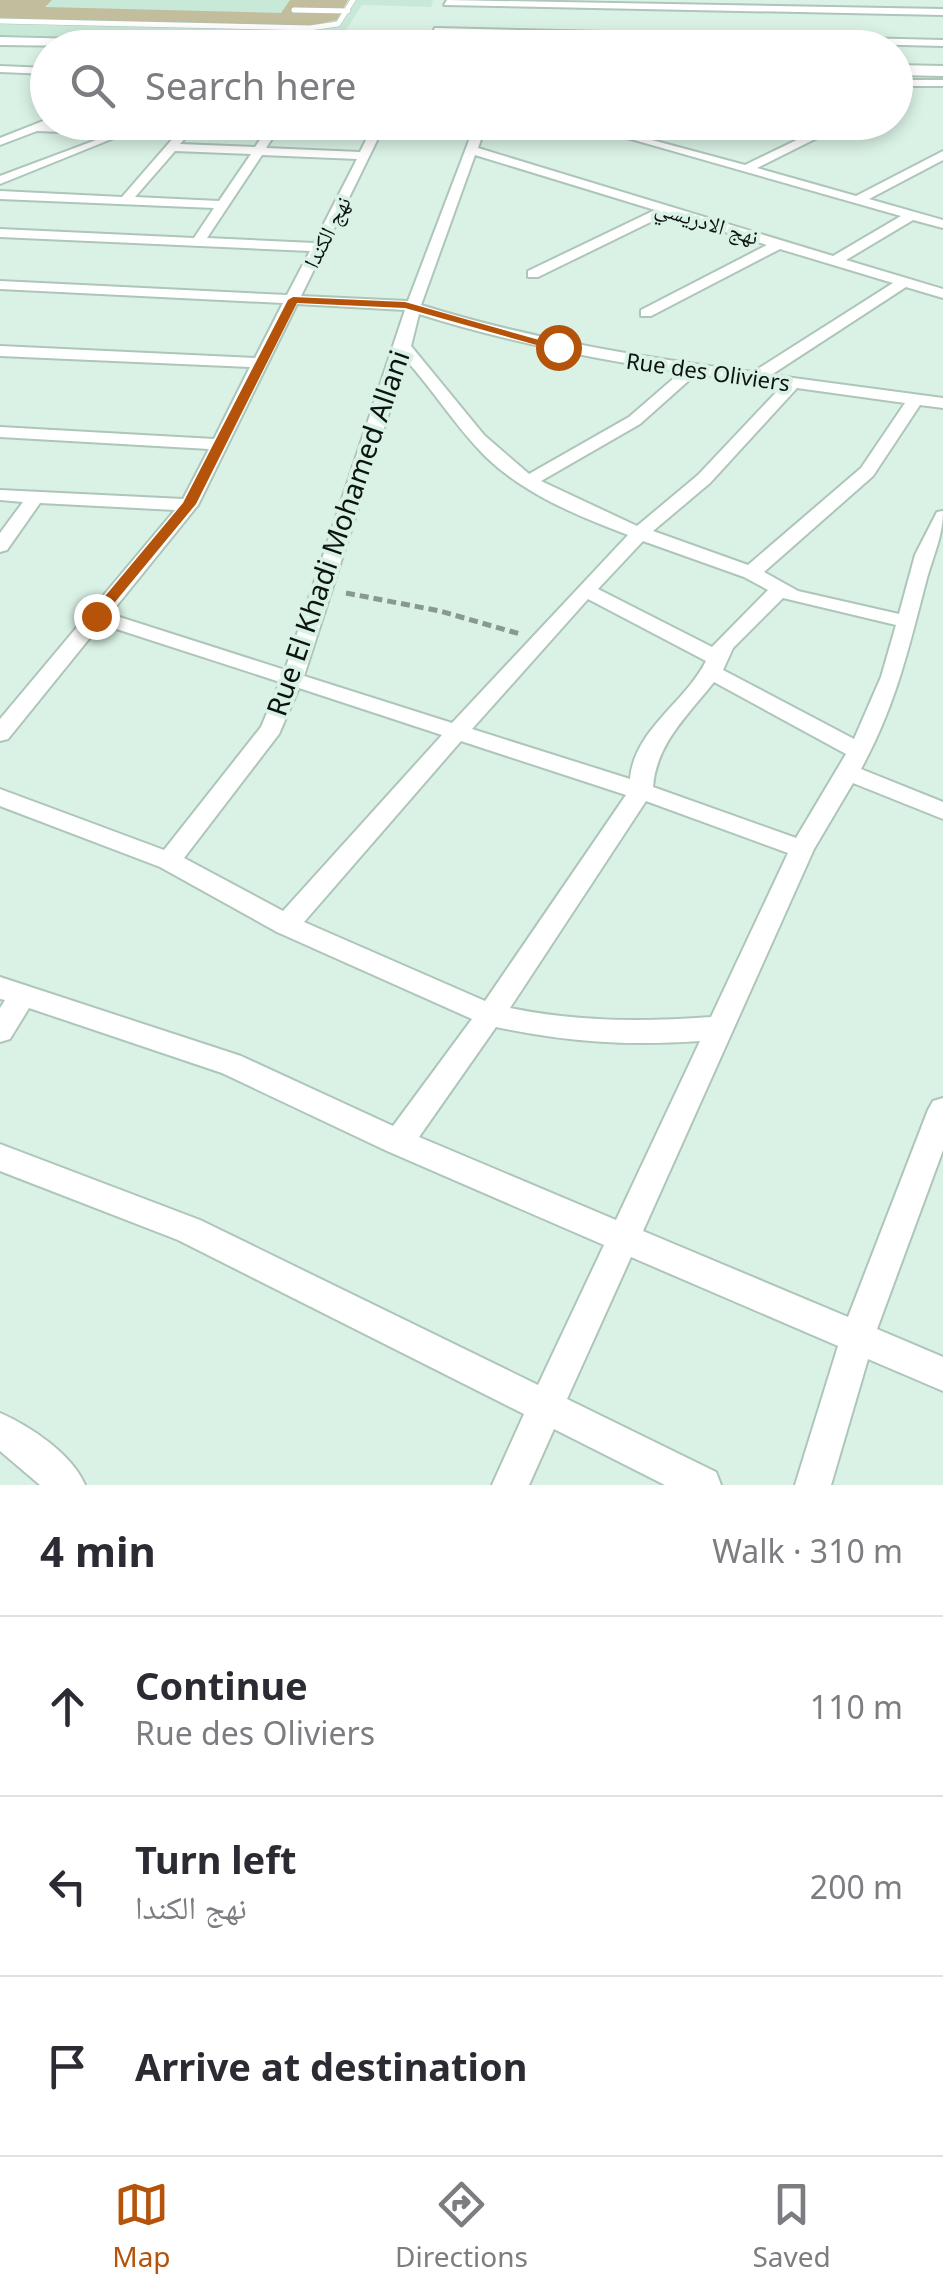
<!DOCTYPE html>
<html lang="en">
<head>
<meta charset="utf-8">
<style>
	body { margin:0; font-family:"Noto Sans","Noto Naskh Arabic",sans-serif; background:#f7f7f7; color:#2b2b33 }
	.stop { position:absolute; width:30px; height:30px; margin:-22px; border:8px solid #b45309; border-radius:50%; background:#fff }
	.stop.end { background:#b45309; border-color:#fff; box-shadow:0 2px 10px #0008 }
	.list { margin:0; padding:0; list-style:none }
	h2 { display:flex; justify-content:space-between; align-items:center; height:130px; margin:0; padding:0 40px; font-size:42px }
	h2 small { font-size:32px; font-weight:400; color:#7c7c81 }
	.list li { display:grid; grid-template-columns:65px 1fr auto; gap:30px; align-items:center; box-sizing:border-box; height:180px; padding:0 40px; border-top:2px solid #e1e1e2 }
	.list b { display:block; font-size:38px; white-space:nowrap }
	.list p { margin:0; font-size:32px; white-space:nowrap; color:#7c7c81 }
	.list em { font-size:32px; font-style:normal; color:#7c7c81 }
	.icon { flex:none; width:55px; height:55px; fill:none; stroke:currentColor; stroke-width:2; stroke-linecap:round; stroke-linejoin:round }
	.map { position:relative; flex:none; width:943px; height:1485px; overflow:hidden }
	.search { position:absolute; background:#fff; box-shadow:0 5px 15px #0003; left:30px; right:30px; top:30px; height:110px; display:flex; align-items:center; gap:25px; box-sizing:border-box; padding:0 35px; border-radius:55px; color:#7c7c81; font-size:38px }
	.sheet { height:670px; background:#fff }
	nav { display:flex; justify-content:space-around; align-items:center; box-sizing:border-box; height:140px; border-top:2px solid #e1e1e2; background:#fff; font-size:28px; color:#7c7c81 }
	nav a { display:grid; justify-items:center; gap:5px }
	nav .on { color:#b45309 }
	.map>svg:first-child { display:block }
</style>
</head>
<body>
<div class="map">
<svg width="943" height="1485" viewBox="0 0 943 1485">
	<rect width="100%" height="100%" fill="#daf2e5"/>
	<path fill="#c9e9d8" d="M0,0H433L431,7L362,5L337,44L0,35Z"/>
	<path fill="#c1bd9d" d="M0,0H52L45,7L281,13L290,0H348L337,20L309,26L0,19Z"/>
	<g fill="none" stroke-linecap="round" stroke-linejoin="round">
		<defs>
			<g id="service">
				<path d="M294,10L348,11"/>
				<path d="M0,21L310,28L338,24L353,0"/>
			</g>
			<g id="minor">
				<path d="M447,0L943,9V15L444,5Z"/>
				<path d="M435,28L943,40V46L432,33Z"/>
				<path d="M0,66L48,68V74L0,72Z"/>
				<rect x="896" y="80" width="47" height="6"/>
				<path d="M48,119V122H53L50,125L184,130L190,133L180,144L255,147L272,122H283L266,148L360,152L375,122H386L301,296L408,301L476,122H487L478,148L833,256L901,216L571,122C593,122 626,138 643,135C660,132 672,122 690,122L652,140L745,165L834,122H849L757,168L856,196L943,151V160L869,199L943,220V228L913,220L846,260L943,289V298L906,287L771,375L943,398V408L920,405L873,476L764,572L798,591L899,614L915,555L937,512L943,511C943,535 934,554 927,578C909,647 896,705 861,769L943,802V819L853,783L814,849L643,1231L848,1317L928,1110L933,1101L943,1098V1150L877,1329L943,1357V1391L868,1359L831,1485H795L838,1346L631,1257L567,1399L716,1472L721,1485H665L554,1429L529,1485H492L524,1414L178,1240L0,1171V1144L200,1220L538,1385L604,1245L387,1151L222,1073L29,1008L10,1039L0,1042V1008L5,1000L0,999V977L241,1056L393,1126L472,1019L277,932L160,867L0,806V789L164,850L261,727L280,682L101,624L8,739L0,741V719L175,510L40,503L7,550L0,552V533L23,502L0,500V490L183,499L209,449L0,437V427L214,439L250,367L0,356V346L255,358L283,303L0,289V281L287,295L310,251L0,237V229L194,238L214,208L0,199V191L122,197L175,136L124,134L0,184V176L112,134L37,131L0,145V138ZM175,151L251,154L219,201L135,197ZM262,155L357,159L314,243L207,238ZM475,155L655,210L528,271V277H538L667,214L767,245L641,310V316H651L780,249L893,283L753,372C640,357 530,339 421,305ZM297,304L405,310L285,670L110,614L198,505ZM419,314C505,341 591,359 681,372L629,417L529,474L484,435L411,346ZM406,360C434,391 456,427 485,456C524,494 578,516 628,535L452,723L304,676ZM696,374L782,386L698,475L637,526L541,481L640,424ZM797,388L905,403L861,468L748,565L653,531L710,483ZM643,541L744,577L768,590L712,647L598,589ZM783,598L896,625L881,677L854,739L723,670L733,648ZM588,599L706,661C685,703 634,730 630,779L472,729ZM714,682L846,754L796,838L653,787C656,744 688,715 714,682ZM299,688L442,735L283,911L184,858L279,734ZM461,741L626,795L485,1001L304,922ZM646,801L788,853L711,1017C642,1022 578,1022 510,1008ZM496,1027C569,1042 626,1046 700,1041L616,1220L419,1137Z"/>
				<path d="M0,1413C30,1426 72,1454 85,1485H40L0,1451Z"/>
			</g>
			<g id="primary">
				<path d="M0,37L243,43L250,48L0,45Z"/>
				<path d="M896,65L943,66V76L896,75Z"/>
			</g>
		</defs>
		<use href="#service" stroke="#aec5b9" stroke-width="6"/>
		<use href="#minor" stroke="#aec5b9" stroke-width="4"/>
		<use href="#primary" stroke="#aec5b9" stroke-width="4"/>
		<path stroke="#889990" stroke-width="5" stroke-dasharray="9 5" stroke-linecap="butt" d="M346,593L440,611L520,634"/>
		<use href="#service" stroke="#fff" stroke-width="5"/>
		<use href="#minor" fill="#fff" fill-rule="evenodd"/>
		<use href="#primary" fill="#fff" fill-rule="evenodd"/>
	</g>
	<path fill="#b45309" d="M293,297L405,302L564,347L558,351L405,308L297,303L196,504L101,619H91V613L183,503L288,300Z"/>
	<g text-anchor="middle" stroke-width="8" stroke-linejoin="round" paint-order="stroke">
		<g font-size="22" fill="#0c1410" stroke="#daf2e5">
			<text transform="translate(707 222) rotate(17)" y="8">نهج الادريسي</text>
			<text transform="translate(327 232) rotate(-63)" y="8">نهج الكندا</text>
			<text transform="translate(708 372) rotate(8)" y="8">Rue des Oliviers</text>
		</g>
		<g font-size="28" fill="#0c1410" stroke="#daf2e5">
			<text transform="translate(338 533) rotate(-71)" y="10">Rue El Khadi Mohamed Allani</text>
		</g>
	</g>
</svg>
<div class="stop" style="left:558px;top:347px"></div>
<div class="stop end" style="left:96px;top:616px"></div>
<div class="search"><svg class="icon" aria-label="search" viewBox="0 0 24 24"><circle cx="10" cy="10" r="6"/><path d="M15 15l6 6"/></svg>Search here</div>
</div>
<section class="sheet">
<h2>4 min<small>Walk · 310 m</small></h2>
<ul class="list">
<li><svg class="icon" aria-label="ahead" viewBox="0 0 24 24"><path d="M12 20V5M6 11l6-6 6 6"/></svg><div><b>Continue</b><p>Rue des Oliviers</p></div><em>110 m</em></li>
<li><svg class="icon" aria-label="left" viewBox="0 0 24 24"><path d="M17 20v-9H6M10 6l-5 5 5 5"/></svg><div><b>Turn left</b><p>نهج الكندا</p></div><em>200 m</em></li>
<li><svg class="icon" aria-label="arrive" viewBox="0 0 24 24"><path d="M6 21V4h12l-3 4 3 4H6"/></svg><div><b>Arrive at destination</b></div></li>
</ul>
</section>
<nav>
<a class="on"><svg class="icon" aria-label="map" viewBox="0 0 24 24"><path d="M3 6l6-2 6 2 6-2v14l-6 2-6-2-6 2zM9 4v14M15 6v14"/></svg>Map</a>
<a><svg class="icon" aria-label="directions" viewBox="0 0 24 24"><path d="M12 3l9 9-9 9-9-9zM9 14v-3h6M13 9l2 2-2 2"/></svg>Directions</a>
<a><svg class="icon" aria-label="saved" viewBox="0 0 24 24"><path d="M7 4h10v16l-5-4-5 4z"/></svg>Saved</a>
</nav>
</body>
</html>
